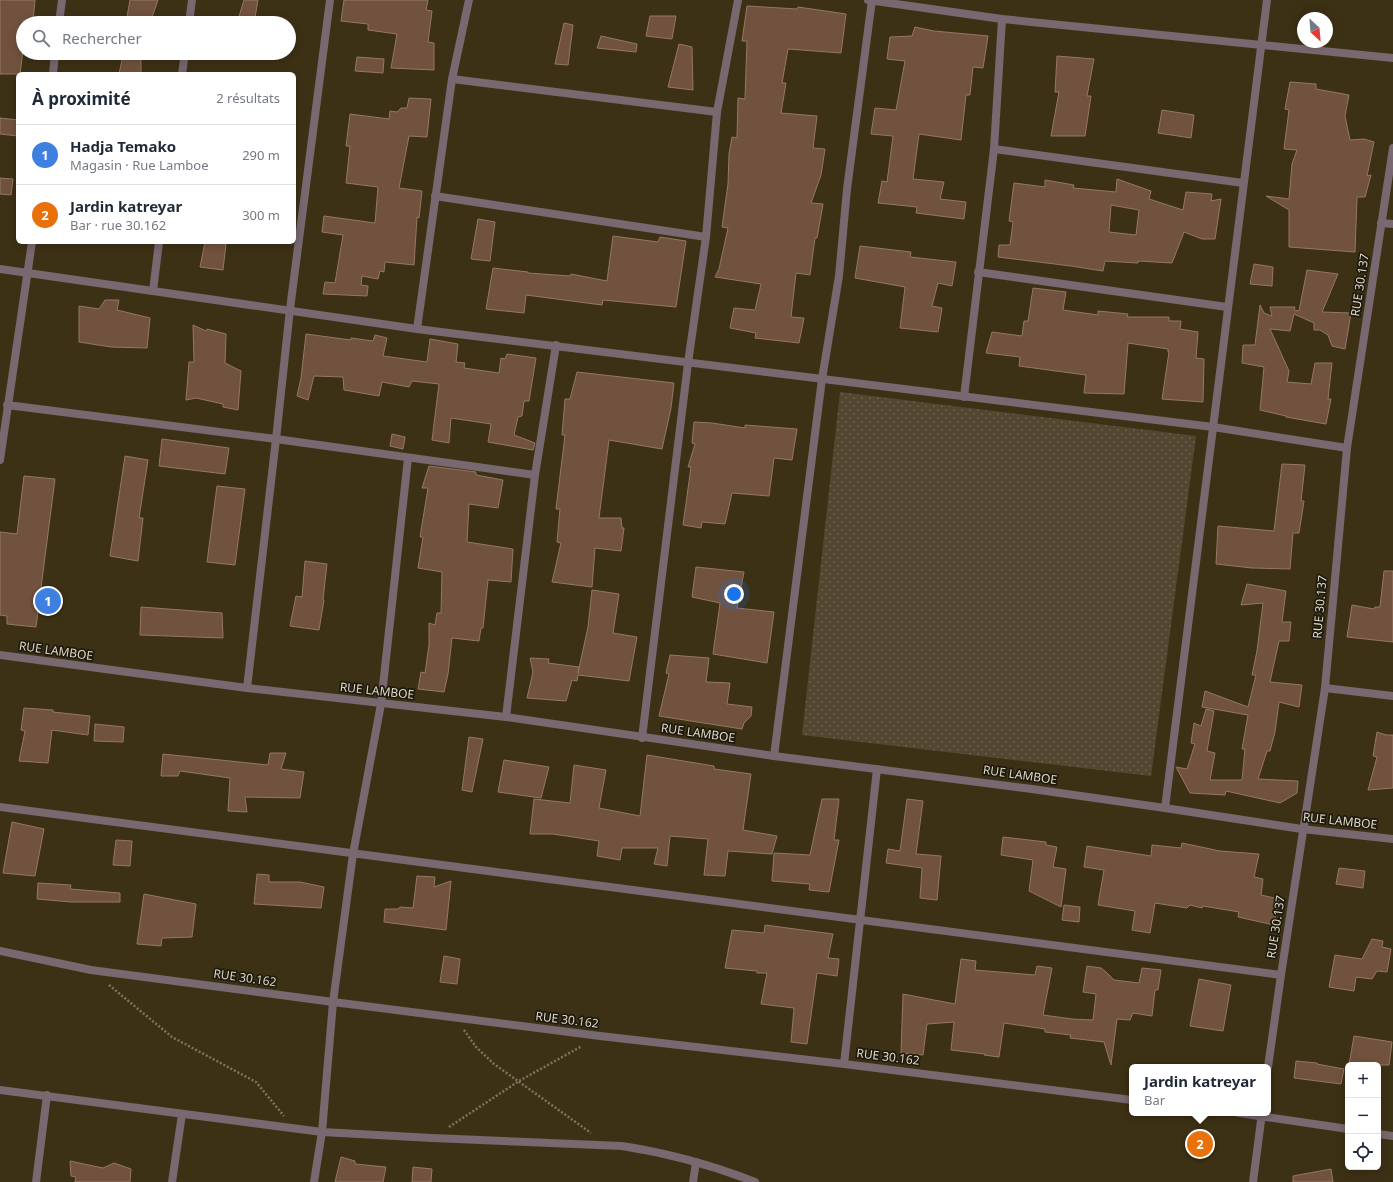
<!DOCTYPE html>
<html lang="fr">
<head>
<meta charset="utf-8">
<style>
	body { margin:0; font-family:"Noto Sans",sans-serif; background:#f2f2f3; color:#1f2937 }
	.controls { position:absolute; right:12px; bottom:12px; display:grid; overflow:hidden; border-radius:6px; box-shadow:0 2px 10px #0003 }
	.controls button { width:36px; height:36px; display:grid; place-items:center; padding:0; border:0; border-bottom:1px solid #e0e1e3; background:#fff; color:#1f2937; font:20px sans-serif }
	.compass { position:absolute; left:1297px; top:12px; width:36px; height:36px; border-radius:50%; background:#fff; box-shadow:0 2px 10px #0003; rotate:154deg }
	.you { position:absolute; left:734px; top:594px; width:14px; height:14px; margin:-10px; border:3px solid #fff; border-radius:50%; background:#1a73e8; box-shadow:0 0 0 6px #1a73e833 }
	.badge { display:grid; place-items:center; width:26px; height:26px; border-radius:50%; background:#b45309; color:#fff; font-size:13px; font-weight:700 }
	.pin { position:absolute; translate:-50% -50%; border:2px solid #fff; box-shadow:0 1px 4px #0006 }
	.popup { position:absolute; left:1129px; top:1064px; width:142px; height:52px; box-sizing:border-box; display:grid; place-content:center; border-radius:6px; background:#fff; filter:drop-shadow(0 1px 3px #0005); font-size:13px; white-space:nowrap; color:#747a83 }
	.popup b { font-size:15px; color:#1f2937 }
	.popup::after { content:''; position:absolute; left:50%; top:100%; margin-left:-8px; border:8px solid transparent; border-top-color:#fff }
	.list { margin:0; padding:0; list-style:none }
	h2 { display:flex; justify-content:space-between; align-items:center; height:52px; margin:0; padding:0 16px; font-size:17px }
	h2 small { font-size:13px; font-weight:400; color:#747a83 }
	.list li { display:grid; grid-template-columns:26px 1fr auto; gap:12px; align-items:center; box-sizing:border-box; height:60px; padding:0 16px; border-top:1px solid #e0e1e3 }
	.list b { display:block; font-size:15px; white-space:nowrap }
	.list p { margin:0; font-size:13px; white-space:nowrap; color:#747a83 }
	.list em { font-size:13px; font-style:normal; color:#747a83 }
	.icon { flex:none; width:22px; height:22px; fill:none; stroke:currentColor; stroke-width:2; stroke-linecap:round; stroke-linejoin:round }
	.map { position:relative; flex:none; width:1393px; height:1182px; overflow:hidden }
	.search { position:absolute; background:#fff; box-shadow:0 2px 10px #0003; left:16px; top:16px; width:280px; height:44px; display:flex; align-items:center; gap:10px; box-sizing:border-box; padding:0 14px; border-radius:22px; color:#747a83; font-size:15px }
	.panel { position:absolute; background:#fff; box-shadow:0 2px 10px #0003; left:16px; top:72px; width:280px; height:172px; border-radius:6px }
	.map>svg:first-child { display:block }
</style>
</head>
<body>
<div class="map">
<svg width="1393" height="1182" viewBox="0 0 1393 1182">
	<defs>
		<pattern id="grass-dots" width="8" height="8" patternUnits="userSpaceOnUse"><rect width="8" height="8" fill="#524832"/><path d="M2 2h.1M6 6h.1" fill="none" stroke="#6a624e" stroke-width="1.8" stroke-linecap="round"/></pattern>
	</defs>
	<rect width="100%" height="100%" fill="#3d3115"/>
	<path fill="url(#grass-dots)" d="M840,392L1196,436L1151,776L802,735Z"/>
	<g fill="#71523e" stroke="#947764" fill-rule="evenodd">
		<path d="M0,0H35L33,21L23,20V50L20,74H0Z"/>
		<path d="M130,0H158L150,23H126Z"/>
		<path d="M244,0H258L254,23H237Z"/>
		<path d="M344,0H428L426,10L432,11L428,42L434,43V70L391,68L397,34L368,30V24L341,21Z"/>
		<path d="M747,6L797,9L798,7L846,14L841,53L788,49L782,83H786L781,113L817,116L813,148L825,149L821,175L811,203L823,204L817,238H815L810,275L796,273L791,317L804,318L799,343L755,338L756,333L730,328L734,308L755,310L761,284L715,277L719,269L728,228L722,227L728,184L729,154L732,137L737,138L738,98L745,99L747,41H742Z"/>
		<path d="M650,16H676L672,39L646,36Z"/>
		<path d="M564,23L573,25L568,65L555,64Z"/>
		<path d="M915,27L934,31L988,36L983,68L973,67L970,95H966L961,140L919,134L913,179L944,182L940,199L966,202L964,219L916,213L917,207L878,203L882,181L887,182L893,136L871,134L875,108L896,110L905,61L887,59L890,37L912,36Z"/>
		<path d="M601,36L637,44L636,52L597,48Z"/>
		<path d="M679,44L692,47L693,90L668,87Z"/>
		<path d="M123,55L141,57V74H119Z"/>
		<path d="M1057,56L1094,59L1087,96H1091L1085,136H1051L1059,92H1055Z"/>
		<path d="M357,57L384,59L383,73L355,71Z"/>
		<path d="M1290,82L1316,84V89L1349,95L1345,116L1350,140L1364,139L1374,142L1367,176L1371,175L1365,197H1357L1355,252L1289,247V210L1266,196L1289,199L1292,164L1297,150L1284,149L1289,110L1285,109Z"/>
		<path d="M409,98L431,99L427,137L409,136L399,188L422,191L419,218L417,217L414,265L385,262L384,272L380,271L378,279L362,276L361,285L368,286L367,296L323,294L325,282L335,283L343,235L322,232L324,216L375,223L378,187L346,183L350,146H346L350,114L389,119L390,111L397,112L401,108H407Z"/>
		<path d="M1162,110L1194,115L1191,138L1158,133Z"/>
		<path d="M0,118L18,120V136L0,134Z"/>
		<path d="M0,178L13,179L11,195L0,194Z"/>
		<path d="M1117,179L1151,191L1149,199L1183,210L1186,192L1212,194L1211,201L1221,199L1215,239H1202L1184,232L1172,263L1138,261V263L1105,261L1103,271L1071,266L998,257L999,245H1010L1013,222L1009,221L1014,183L1045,187V180L1074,185L1073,188L1116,192ZM1111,205L1139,210L1136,235L1109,232Z"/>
		<path d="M478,219L495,222L490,261L471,259Z"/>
		<path d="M613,236L658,242L660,237L686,241L676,307L603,300L602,305L526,295L524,313L486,309L493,268L528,272V273L570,276L571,274L607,281Z"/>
		<path d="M205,242L226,244L223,270L200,267Z"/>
		<path d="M860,246L911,252L910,257L956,262L952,286L938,283L932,306L942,308L938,332L900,328L905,287L855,278Z"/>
		<path d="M1254,264L1273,267L1272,286L1250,284Z"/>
		<path d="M1307,270L1338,274L1322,312L1351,313L1345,349L1332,346L1328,335L1320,330H1314V323L1294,314L1290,331L1270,329L1289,371L1287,382L1311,384L1315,363H1332L1328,399H1331L1326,424L1286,417V416L1260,410L1264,367L1242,363L1243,345H1255L1260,305L1264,313L1272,316L1270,307H1295L1294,310L1299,311Z"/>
		<path d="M1033,288L1066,292L1063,310L1098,315V311L1128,314L1127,317H1169V321H1181L1180,329L1198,332L1196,358L1204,359L1203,402L1162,399L1169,352H1168V349L1128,343L1124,394L1084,393L1086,375L1019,366L1020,357L986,353L992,332L1022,336L1024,321H1028Z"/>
		<path d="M105,300H119L117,310L150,318L147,348L111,347L79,342V306L99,309Z"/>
		<path d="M193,325L206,331L207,329L226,334L225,363L241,371L238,410L223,407V404L196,398L186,400L189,362H194Z"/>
		<path d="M306,334L351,340V338L373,341L375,335L387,338L383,356L427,362L430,339L458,344L456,362L465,363L464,368L499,373L501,358L505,359L507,354L536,358L529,401H524L522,416L518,417L514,435L535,443L533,450L488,442L491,424L451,418L449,443L432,440L439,384L412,381L409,387L382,382L379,396L344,390L343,377L314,376L308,400L297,396L301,378Z"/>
		<path d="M577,372L674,383L671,408L662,449L609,440L599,518H621L622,528H624L621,551L595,548L592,587L552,582L561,543L557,542L560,509H556L565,435H562L565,399H570Z"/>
		<path d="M694,422L712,423L745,428V425L797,429L792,460L774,458L769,496L732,493L725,524L702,522L701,528L683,525L691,467H688L695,444L692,443Z"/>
		<path d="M392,434L405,437L403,449L390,446Z"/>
		<path d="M162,439L229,448L225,474L159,466Z"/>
		<path d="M125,456L148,460L139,518H143L138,561L110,556Z"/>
		<path d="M1282,464L1305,465L1301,501H1304L1299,533H1293L1290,569L1252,568L1216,564L1218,526L1274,531Z"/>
		<path d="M429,466L476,472V475L503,480L498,508L469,504L467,542L513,549L511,582L488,580L483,628H481L479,641L452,638L448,674L444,692L418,689L421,672L425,673L429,645V623L435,625L437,613H441L442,572L418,568L423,537H420L428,488H422Z"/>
		<path d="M24,476L55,479L36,627L7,624V616L0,615V532L17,534Z"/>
		<path d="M217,486L245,489L235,565L207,562Z"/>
		<path d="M305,561L327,564L323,600H324L319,630L290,626L296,596L302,597Z"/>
		<path d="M696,567L744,572L737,608L774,612L767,663L713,654L720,603L692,597Z"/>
		<path d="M1384,571H1393V642L1347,637L1352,605L1374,609L1375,607H1380Z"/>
		<path d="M1247,584L1286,591L1282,622H1291L1289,641H1279L1270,682L1302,685L1299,707L1279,702L1275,732L1270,751H1267L1258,779L1298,781L1297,793L1280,803L1226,791L1225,795L1190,793L1176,767L1187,769L1195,744L1191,743L1194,723L1201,726L1206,709L1214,711L1207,751L1215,753L1210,780H1242L1245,749H1242L1248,715L1202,707L1205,691L1248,707L1256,675H1252L1257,651L1263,603L1241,605Z"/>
		<path d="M592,590L619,594L613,633L637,637L629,681L578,675L577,681L572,680L566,701L527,698L533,672L530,658L549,659L548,663L579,667L578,673L588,627Z"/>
		<path d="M141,607L222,613L223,638L140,635Z"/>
		<path d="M670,655L709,658L706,682L730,683L727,704L752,707L751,716L744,723L742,729L659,716L669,674L666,673Z"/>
		<path d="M24,708L53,710V712L90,716L88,735L52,730L48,763L19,761L25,731L21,730Z"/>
		<path d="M95,724L124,727L123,742L94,741Z"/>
		<path d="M1377,732L1386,735H1393V788L1368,790L1377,757L1373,756Z"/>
		<path d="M469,737L483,739L472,792L462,790Z"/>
		<path d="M270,753H286L281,769L304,772L300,798L245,797L247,812L228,811L230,778L180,771L178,776H161L163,754L268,765Z"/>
		<path d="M647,755L714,766V769L751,774L743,830L777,836L772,854L728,851L725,876L704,875L708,839L670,836L667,866L654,864L658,848H622L620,860L597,856L599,841L553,834H530L534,799L570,803L574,765L606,770L599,808L640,816Z"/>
		<path d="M504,760L549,767L541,798L498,792Z"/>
		<path d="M822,799H839L834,840H839L829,892L809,890L810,884L772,881L774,853L810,855Z"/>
		<path d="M907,799L923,801L916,854L941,856L937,900L920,898L922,868L886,863L888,849L900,851Z"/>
		<path d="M12,822L44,829L35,876L3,873Z"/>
		<path d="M1003,837L1046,842V845L1057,847L1053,867L1066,869L1061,907L1029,891L1033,860L1001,855Z"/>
		<path d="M116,840L132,841L130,866L113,865Z"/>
		<path d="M1182,843L1220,851L1259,854L1254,877L1263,879L1261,895L1279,899L1274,925L1238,917L1239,912L1203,906L1202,908L1190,905L1187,908L1155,903L1150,933L1132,930L1135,911L1098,905L1104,870L1084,867L1087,846L1151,856L1152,845L1181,848Z"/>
		<path d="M1339,868L1365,871L1363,888L1336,884Z"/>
		<path d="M257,874L269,875V882H300L324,887L321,908L254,904Z"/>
		<path d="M417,876L435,877L434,887L451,881L446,930L384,922L385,909H398L400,907L413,908Z"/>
		<path d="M38,883L71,885L70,889L120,893V902H71L37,899Z"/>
		<path d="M144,894L196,904L192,937L162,938L161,946L137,944Z"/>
		<path d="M1064,905L1080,907L1079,922L1062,920Z"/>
		<path d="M765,925L833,934L828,958L839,959L837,976L817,973L807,1044L791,1042L794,1008L761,1004L767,973H757V971L725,968L732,930L764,933Z"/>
		<path d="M1372,939L1383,941L1382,947L1391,949L1387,972L1377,971L1372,979L1356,977L1354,991L1329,987L1335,955L1362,959Z"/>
		<path d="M444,956L460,959L457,984L440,982Z"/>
		<path d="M961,959L976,961L975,970L1035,975L1037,966L1052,968L1043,1015L1072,1019L1093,1020L1096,994L1083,992L1087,966L1101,968L1106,972L1114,980L1139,983L1142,968L1161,970L1158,990H1155L1152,1016L1133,1013L1130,1020L1117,1019L1111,1065L1104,1042L1070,1038L1071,1035L1045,1032V1029L1004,1023L999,1057L984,1055L985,1054L951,1050L954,1022L927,1024L923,1055L901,1053L903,994L955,1004Z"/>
		<path d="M1199,979L1231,985L1223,1031L1190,1026Z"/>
		<path d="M1354,1036L1392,1042L1389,1065H1349Z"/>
		<path d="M1296,1061L1317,1063V1064L1344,1069L1341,1084L1294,1078Z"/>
		<path d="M341,1157L355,1161V1164L386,1167L383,1182H335Z"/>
		<path d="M70,1161L103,1168L114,1163L131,1169L130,1182H75L76,1177L71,1176Z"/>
		<path d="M413,1167L432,1169L431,1182H412Z"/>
		<path d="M1331,1169L1333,1182H1293V1176Z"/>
	</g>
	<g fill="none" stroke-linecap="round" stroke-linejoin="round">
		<g stroke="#7f755e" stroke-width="2.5" stroke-dasharray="2 2" stroke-linecap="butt">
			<path d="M109,985L172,1037L256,1082L284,1116"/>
			<path d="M464,1030L476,1047L494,1064L591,1133"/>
			<path d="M449,1127L519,1081L582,1046"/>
		</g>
		<g stroke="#78686f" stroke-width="8">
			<path d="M868,0L1002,19L1393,58"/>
			<path d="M59,23L62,0"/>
			<path d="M189,23L192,0"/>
			<path d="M53,74L55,53"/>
			<path d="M182,74L185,53"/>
			<path d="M452,79L717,112"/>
			<path d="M994,149L1243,183"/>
			<path d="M435,196L706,237"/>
			<path d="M1381,223L1393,224"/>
			<path d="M0,269L417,329L1213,427L1347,448"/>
			<path d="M978,272L1227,307"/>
			<path d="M153,291L159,242"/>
			<path d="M417,329L452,79L469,0"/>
			<path d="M964,397L994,149L1002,19"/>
			<path d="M7,405L276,439L535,475"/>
			<path d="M0,460L32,242"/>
			<path d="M0,655L247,688L506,717L774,756L1032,789L1165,808L1302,829L1393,839"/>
			<path d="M247,688L276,439L290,309L330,0"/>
			<path d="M1325,688L1393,696"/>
			<path d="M506,717L535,475L556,345"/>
			<path d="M642,738L688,363L706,237L717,112L738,0"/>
			<path d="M774,756L822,379L839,276L847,189L872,0"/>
			<path d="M0,807C427,864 854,918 1281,975"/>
			<path d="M1165,808L1267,0"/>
			<path d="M0,951L91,970L333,1002L600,1036L844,1064L1132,1100"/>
			<path d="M844,1064L877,769"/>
			<path d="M1268,1067L1281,975L1325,688L1347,448L1393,148"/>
			<path d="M0,1090L322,1132L432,1138L622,1146C667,1153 712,1165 755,1182"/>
			<path d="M1239,1113L1348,1129"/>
			<path d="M1378,1134L1393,1136"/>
			<path d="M36,1182L47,1095"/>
			<path d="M172,1182L182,1114"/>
			<path d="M314,1182L322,1132L333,1002L353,854L381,704L408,458"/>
			<path d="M693,1182L696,1162"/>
			<path d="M1253,1182L1262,1113"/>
		</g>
	</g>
	<g text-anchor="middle" stroke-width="3.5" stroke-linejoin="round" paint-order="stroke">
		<g font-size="12" fill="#dfd8c8" stroke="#1f1a0e">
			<text transform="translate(1360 285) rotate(-81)" y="4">RUE 30.137</text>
			<text transform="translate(1320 607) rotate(-85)" y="4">RUE 30.137</text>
			<text transform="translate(56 651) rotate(8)" y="4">RUE LAMBOE</text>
			<text transform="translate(377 691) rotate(6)" y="4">RUE LAMBOE</text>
			<text transform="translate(698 733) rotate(8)" y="4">RUE LAMBOE</text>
			<text transform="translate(1020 775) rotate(8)" y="4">RUE LAMBOE</text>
			<text transform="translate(1340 821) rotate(6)" y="4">RUE LAMBOE</text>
			<text transform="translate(1276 927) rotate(-81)" y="4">RUE 30.137</text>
			<text transform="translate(245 978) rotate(8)" y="4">RUE 30.162</text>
			<text transform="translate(567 1020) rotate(7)" y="4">RUE 30.162</text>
			<text transform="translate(888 1057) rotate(7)" y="4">RUE 30.162</text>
		</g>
	</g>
</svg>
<div class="controls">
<button>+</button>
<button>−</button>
<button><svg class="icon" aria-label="locate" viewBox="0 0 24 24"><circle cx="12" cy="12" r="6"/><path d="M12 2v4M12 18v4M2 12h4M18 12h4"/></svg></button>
</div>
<svg class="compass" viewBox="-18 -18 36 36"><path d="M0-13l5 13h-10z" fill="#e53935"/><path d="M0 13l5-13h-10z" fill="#747a83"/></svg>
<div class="you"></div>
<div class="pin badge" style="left:48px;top:601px;background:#3f7fe0">1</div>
<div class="pin badge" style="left:1200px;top:1144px;background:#e8710a">2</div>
<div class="popup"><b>Jardin katreyar</b>Bar</div>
<div class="search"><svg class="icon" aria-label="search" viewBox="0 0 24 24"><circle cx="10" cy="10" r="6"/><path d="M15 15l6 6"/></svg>Rechercher</div>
<section class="panel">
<h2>À proximité<small>2 résultats</small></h2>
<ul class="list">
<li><span class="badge" style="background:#3f7fe0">1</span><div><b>Hadja Temako</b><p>Magasin · Rue Lamboe</p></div><em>290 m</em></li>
<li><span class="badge" style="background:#e8710a">2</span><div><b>Jardin katreyar</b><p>Bar · rue 30.162</p></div><em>300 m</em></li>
</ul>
</section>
</div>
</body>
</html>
